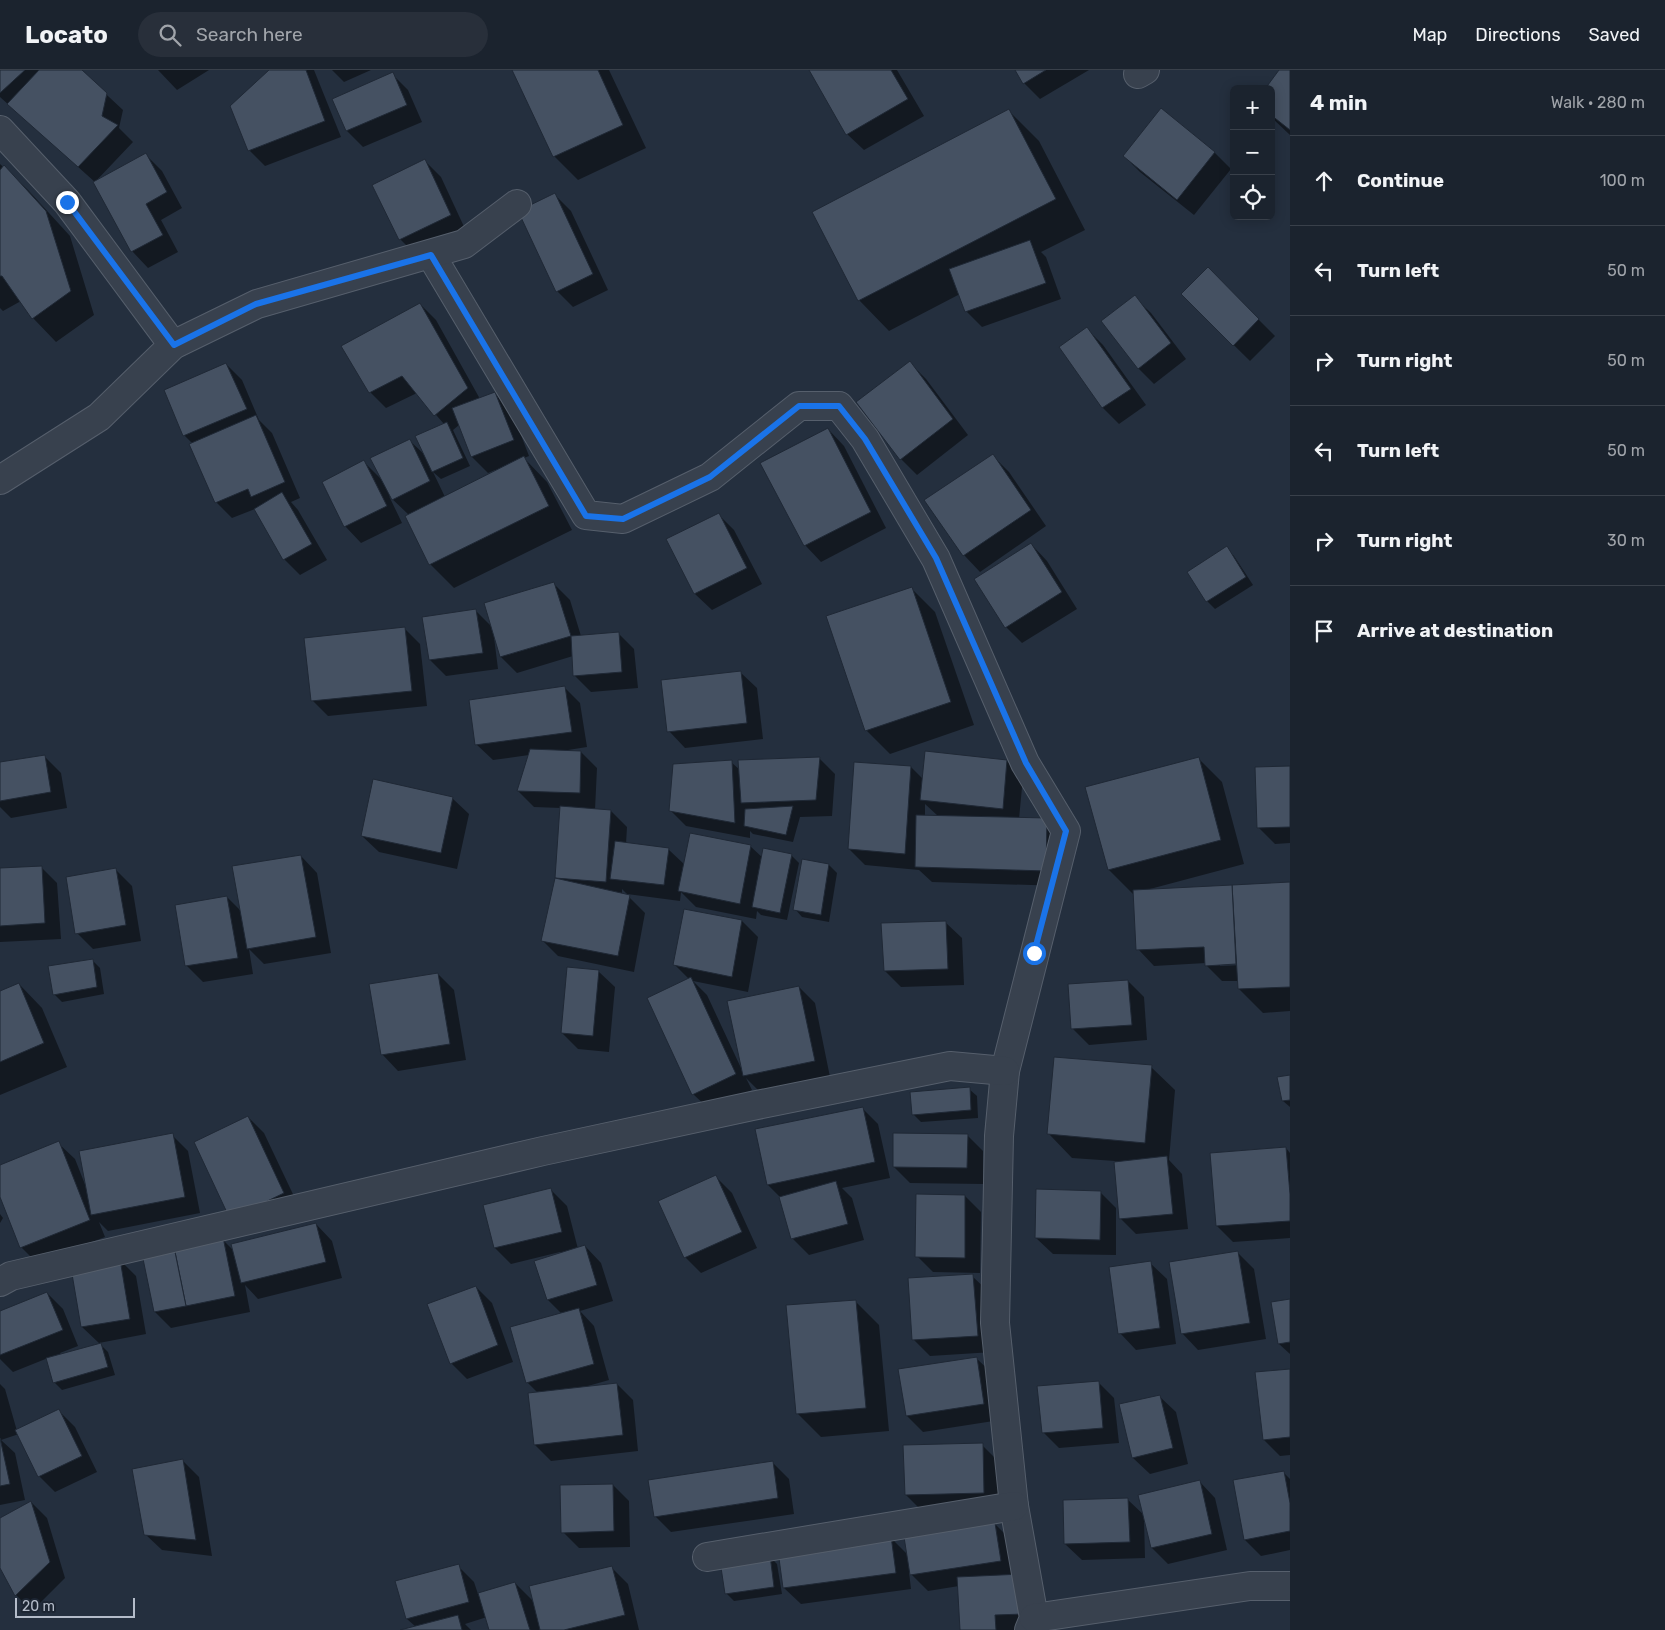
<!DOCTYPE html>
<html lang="en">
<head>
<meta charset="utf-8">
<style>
	body { margin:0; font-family:Rubik,sans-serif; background:#282f3a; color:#f1f3f6 }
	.controls { position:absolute; right:15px; top:15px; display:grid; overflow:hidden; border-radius:8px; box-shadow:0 2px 12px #0003 }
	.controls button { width:45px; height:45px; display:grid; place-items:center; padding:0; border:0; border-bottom:1px solid #39404a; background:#1b232e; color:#f1f3f6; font:25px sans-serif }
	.scale { position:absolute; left:15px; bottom:12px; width:120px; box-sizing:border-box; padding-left:5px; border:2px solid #b4bcc9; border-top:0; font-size:14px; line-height:18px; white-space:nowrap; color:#b4bcc9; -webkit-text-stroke:4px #1d2633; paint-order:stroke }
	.stop { position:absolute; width:15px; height:15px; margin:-11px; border:4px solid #1a73e8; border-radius:50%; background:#fff }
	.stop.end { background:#1a73e8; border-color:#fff; box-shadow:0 1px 5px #0008 }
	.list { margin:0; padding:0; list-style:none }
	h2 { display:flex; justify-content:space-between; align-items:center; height:65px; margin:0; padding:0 20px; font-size:21px }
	h2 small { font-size:16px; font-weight:400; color:#a0a4aa }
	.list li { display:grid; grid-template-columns:32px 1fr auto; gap:15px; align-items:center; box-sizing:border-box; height:90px; padding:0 20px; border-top:1px solid #39404a }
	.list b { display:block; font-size:19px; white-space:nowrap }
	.list em { font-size:16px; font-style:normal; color:#a0a4aa }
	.icon { flex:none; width:28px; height:28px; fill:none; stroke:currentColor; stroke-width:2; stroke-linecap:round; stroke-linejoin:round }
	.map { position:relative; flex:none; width:1290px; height:1560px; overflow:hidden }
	header { display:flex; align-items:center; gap:30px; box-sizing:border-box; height:70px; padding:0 25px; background:#1b232e; border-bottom:1px solid #39404a }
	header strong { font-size:24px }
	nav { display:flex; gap:28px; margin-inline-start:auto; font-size:18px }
	.search { width:350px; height:45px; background:#282f3a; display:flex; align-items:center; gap:12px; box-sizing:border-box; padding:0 18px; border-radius:28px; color:#a0a4aa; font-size:19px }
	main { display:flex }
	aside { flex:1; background:#1b232e }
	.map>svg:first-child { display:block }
</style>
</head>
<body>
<header>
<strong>Locato</strong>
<div class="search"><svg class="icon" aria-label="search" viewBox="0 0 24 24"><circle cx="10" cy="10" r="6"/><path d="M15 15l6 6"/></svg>Search here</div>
<nav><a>Map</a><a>Directions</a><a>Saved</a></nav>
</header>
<main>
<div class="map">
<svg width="1290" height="1560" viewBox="0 0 1290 1560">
	<rect width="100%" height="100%" fill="#242f3e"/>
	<g fill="#0007" fill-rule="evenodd">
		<path d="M0,0H80L123,40L119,58L133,72L96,111L146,85L162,101L182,138L161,150L178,182L148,198L132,181L96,113L0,27Z"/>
		<path d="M158,0H209L177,20Z"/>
		<path d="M271,0H314L341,67L265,96L249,80Z"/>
		<path d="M332,0H371L344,12Z"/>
		<path d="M513,0H609L646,78L578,110L554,86Z"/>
		<path d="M810,0H897L924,46L864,80L847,64Z"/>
		<path d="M1016,0H1089L1040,29L1024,13Z"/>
		<path d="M1281,0H1290V65L1271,47V19Z"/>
		<path d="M392,4L408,20L422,52L363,77L347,61L334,30Z"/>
		<path d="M1161,40L1215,83L1231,99L1194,145L1140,102L1124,86Z"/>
		<path d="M1009,41L1039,71L1085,160L1041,182L1046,187L1061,229L982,257L966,241L960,224L889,261L859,230L814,143Z"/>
		<path d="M425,91L441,107L466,161L416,185L400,169Z"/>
		<path d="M0,94L28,120L70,166L94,245L56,272L33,248L21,231L3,241L0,238Z"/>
		<path d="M555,125L571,141L608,220L573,237L557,221Z"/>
		<path d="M1208,199L1275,266L1250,291L1182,224Z"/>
		<path d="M1134,227L1151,243L1186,289L1154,314L1138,298Z"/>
		<path d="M420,234L436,250L480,329L494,323L511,339L529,386L524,388L547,412L572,460L454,518L430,494L407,446L409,445L389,426L402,453L361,473L345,456L324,412L364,392L383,411L409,370L426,386L444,354L417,323L386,338L370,322ZM459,355L472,387L488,403L495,400L496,402L445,427L433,402L441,409L470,396L453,360Z"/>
		<path d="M1087,259L1103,275L1146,335L1119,354L1103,338L1061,278Z"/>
		<path d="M910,293L926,309L968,365L917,405L901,389Z"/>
		<path d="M226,294L242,310L259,350L272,363L300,428L291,432L298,440L327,490L300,505L284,489L255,439L232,448L216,432L193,374L184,365Z"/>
		<path d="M828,359L844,376L886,458L821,492L805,475Z"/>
		<path d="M993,386L1009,402L1046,456L980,502L964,485Z"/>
		<path d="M718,444L734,460L762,514L712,540L695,524L668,470Z"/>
		<path d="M1031,474L1047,491L1077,539L1022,573L1006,557Z"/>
		<path d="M1226,478L1234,486L1253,515L1215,539L1207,531Z"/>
		<path d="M554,514L570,530L581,566L618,563L634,579L638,618L591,622L575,606L573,586L517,603L501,587L495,566L494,567L498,599L446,606L430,590L476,541L492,557Z"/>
		<path d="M912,519L935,542L974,655L890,684L866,660Z"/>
		<path d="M404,558L420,574L427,636L328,646L312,630Z"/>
		<path d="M740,602L757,618L763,669L685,678L669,661Z"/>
		<path d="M564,617L580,633L587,677L568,680V681L581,682L597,698L595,740L611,741L627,757L626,774L668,779L685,795L750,776L763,788L791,785L799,793L787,850L761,845L757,841L756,849L696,837L681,822L680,831L627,824L622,819V825L629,827L645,843L634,902L558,886L542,870L556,808L561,738L534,737L518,721L529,685L493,690L476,674Z"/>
		<path d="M44,686L61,703L67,738L11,748L0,737V694Z"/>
		<path d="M819,688L835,704L832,746L800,747L793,772L753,764L750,761V768L686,756L670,740L731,692L740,700Z"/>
		<path d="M1198,688L1222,712L1244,794L1150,819V820L1290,813V941L1263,943L1239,919V911H1222L1206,895V893L1154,896L1138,879L1135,823L1133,824L1109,800L1087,718ZM1242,892L1243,895L1220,896V894Z"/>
		<path d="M1007,691L1023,707L1019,749H1046L1062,765V816L932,812L919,800L865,795L849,779L911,697L924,710ZM925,734L938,746H925Z"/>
		<path d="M1290,697V773L1275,774L1258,757Z"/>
		<path d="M452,728L469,744L457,799L379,782L362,766Z"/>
		<path d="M301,786L317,803L331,883L264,894L249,879L253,904L203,912L187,896L176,836L227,827L242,842Z"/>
		<path d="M803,791L829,795L837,803L829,852L802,847L795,839Z"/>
		<path d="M41,797L57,813L61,869L0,872V799Z"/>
		<path d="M116,800L132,816L141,871L93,879L77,863Z"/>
		<path d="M742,851L758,867L748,922L693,911L707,925L741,998L799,917L815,933L830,1007L760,1022L746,1008L752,1020L710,1040L693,1024L689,909L675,895Z"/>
		<path d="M945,852L962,868L964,915L901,917L885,901Z"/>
		<path d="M92,890L100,898L104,924L62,932L54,924Z"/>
		<path d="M598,901L615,917L609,982L578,979L562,963Z"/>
		<path d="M438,904L454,920L466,990L398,1001L382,984Z"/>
		<path d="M1128,911L1144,927L1147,970L1089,975L1073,959Z"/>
		<path d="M19,914L42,938L67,997L0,1025V922Z"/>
		<path d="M1151,997L1175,1020L1169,1090L1182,1104L1188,1159L1136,1164L1120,1148L1115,1091L1072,1088L1049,1064Z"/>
		<path d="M1290,1006V1037L1283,1031Z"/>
		<path d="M969,1019L977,1026L978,1048L921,1052L913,1044Z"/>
		<path d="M862,1038L878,1054L890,1108L842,1118L852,1128L864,1170L809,1185L793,1169L780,1127L768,1115Z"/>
		<path d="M248,1047L264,1063L300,1139L248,1164Z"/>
		<path d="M172,1065L188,1081L200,1143L108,1161L99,1152L105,1167L37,1193L21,1177L0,1123V1096L58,1073L75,1089L86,1117Z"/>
		<path d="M967,1065L983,1081V1114L910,1113L894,1097Z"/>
		<path d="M1286,1078L1290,1083V1168L1233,1172L1217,1156Z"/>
		<path d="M716,1107L732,1123L757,1178L701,1203L685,1187Z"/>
		<path d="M551,1120L567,1136L578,1179L585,1176L601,1193L613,1231L580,1241L594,1256L609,1310L588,1316V1317L617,1314L633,1330L638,1381L551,1391L535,1375L538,1323L527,1312L562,1244L548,1230L536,1191L561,1184L560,1182L511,1194L495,1178Z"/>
		<path d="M1100,1122L1116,1138V1185L1053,1184L1036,1168Z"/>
		<path d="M965,1126L981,1142L980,1203L933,1202L917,1186Z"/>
		<path d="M0,1144L3,1148L0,1153Z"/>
		<path d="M316,1154L332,1171L342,1208L258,1229L245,1215L250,1242L171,1258L155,1242L144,1185L222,1169L233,1180Z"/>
		<path d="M1238,1183L1254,1199L1266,1269L1198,1280L1182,1263Z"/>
		<path d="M120,1190L136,1206L146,1264L99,1273L108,1282L115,1305L62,1320L54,1312L48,1288L13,1302L0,1289V1242L47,1223L63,1239L78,1276L60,1283L61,1285L100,1274L82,1257Z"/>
		<path d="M1150,1193L1167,1209L1176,1274L1136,1280L1120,1263Z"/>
		<path d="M972,1206L989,1222L993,1282L930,1286L914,1270Z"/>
		<path d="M476,1217L492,1233L513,1292L467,1309L451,1293Z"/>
		<path d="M1290,1230V1284L1279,1274Z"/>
		<path d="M855,1231L879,1255L889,1361L821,1367L797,1343Z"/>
		<path d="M976,1288L993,1304L1000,1350L923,1362L907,1346Z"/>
		<path d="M1290,1300V1385L1280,1386L1264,1370Z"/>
		<path d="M1098,1312L1114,1328L1119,1373L1059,1378L1043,1362Z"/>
		<path d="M0,1314L5,1319L17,1361L59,1341L75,1357L97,1402L55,1422L39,1406L19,1364L1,1370L15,1383L25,1430L0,1435Z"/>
		<path d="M1159,1326L1176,1342L1188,1394L1150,1404L1133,1388Z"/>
		<path d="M982,1375L998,1391L1000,1439L922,1441L906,1425Z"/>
		<path d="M183,1391L199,1407L212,1486L162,1480L145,1464Z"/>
		<path d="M773,1393L789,1409L794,1444L671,1462L655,1446Z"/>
		<path d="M1283,1402L1290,1409V1480L1261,1486L1245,1470Z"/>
		<path d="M1199,1411L1215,1428L1227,1480L1168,1494L1152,1478L1145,1448L1144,1449L1145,1488L1082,1490L1065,1474L1127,1429L1145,1446Z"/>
		<path d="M613,1415L629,1431L630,1477L579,1478L563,1462Z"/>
		<path d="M31,1432L47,1448L65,1508L32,1541L16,1525L0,1495V1449Z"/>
		<path d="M995,1454L1011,1470L1038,1522L1019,1560H961L959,1516L928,1521L909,1502L911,1519L801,1534L784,1518L890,1467L908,1485Z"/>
		<path d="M769,1486L777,1494L782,1524L734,1531L726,1523Z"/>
		<path d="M458,1496L474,1512L478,1524L515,1513L534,1532L612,1498L628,1514L639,1560H491L487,1547L465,1554L471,1560H405L416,1557L407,1549Z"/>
	</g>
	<g fill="#455162" stroke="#1f2835">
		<path d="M0,0H25L0,23Z"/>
		<path d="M39,0H82L107,23L102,46L118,55L78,97L7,34Z"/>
		<path d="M269,0H306L325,51L248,81L230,36Z"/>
		<path d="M512,0H598L623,55L553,87Z"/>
		<path d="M809,0H891L908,29L846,65Z"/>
		<path d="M1015,0H1046L1023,14Z"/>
		<path d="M1279,0H1290V60L1271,45V19H1265Z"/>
		<path d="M393,2L407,35L346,61L332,29Z"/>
		<path d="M1161,38L1215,82L1177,130L1123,86Z"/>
		<path d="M1009,39L1056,129L858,231L812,142Z"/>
		<path d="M146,83L167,122L146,134L163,165L131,182L93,112Z"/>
		<path d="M425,89L451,145L399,170L372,115Z"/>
		<path d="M4,95L46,141L71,221L32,249L2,206H0V100Z"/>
		<path d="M555,123L593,204L556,222L518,141Z"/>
		<path d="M1030,170L1046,213L965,242L949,199Z"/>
		<path d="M1208,197L1259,249L1233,276L1181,224Z"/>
		<path d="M1135,225L1171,273L1138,299L1101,251Z"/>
		<path d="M420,233L468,318L434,346L402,306L369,323L341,276Z"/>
		<path d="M1087,257L1131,319L1102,338L1059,277Z"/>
		<path d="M910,291L953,349L900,390L856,332Z"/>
		<path d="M226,293L247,339L183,366L164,320Z"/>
		<path d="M495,322L514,370L471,387L452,338Z"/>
		<path d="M256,345L285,412L251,427L248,419L215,433L189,374Z"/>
		<path d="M447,352L463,388L432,402L415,366Z"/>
		<path d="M828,358L871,442L804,476L760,393Z"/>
		<path d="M410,369L430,411L392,430L370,388Z"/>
		<path d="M993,384L1031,440L963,486L924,430Z"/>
		<path d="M524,386L549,436L429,495L405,446Z"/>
		<path d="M364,390L387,436L344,457L322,412Z"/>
		<path d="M282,422L312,474L283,490L254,439Z"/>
		<path d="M719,443L747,498L694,524L666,469Z"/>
		<path d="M1031,473L1062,522L1005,558L974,509Z"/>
		<path d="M1227,476L1246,507L1206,532L1187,502Z"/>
		<path d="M554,512L571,566L500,587L484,533Z"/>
		<path d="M912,517L951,632L865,661L826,546Z"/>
		<path d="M476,539L483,583L429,590L422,547Z"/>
		<path d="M405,557L412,621L311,631L304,568Z"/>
		<path d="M619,562L622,602L573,606L571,566Z"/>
		<path d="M741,601L747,653L667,662L661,610Z"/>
		<path d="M565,616L572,662L475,675L469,630Z"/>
		<path d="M530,679L581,681L580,723L517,721Z"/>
		<path d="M925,681L1007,690L1003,739L920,730Z"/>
		<path d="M45,685L51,722L0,731V692Z"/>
		<path d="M820,687L816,730L741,733L738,690Z"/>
		<path d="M1199,687L1221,770L1108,800L1085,717Z"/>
		<path d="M732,690L735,753L669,741L673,694Z"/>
		<path d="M854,692L911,696L905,784L848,779Z"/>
		<path d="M1290,696V757L1257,758L1255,697Z"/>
		<path d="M373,709L453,727L441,783L361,766Z"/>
		<path d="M560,736L611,740L606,812L555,808Z"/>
		<path d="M793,736L786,765L744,756L745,739Z"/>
		<path d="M916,745L1047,748L1046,801L915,797Z"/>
		<path d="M690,763L751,775L740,834L678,821Z"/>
		<path d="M615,771L669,778L664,815L610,809Z"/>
		<path d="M763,778L792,784L780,843L752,837Z"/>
		<path d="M301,785L316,867L247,879L232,796Z"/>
		<path d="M802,789L829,794L821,845L793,840Z"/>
		<path d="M42,796L45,853L0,856V798Z"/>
		<path d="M116,798L126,855L75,864L66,807Z"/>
		<path d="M555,808L630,825L618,886L541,871Z"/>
		<path d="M1290,812V917L1238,919L1232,815Z"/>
		<path d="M1232,815L1236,894L1205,896L1204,877L1136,880L1133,820Z"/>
		<path d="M227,826L238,888L185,896L175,835Z"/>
		<path d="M684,839L742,850L732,907L673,895Z"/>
		<path d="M946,851L948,899L884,901L881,853Z"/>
		<path d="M93,889L97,917L53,925L48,896Z"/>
		<path d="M567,897L599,900L593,966L561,963Z"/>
		<path d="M438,903L450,974L381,985L369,914Z"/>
		<path d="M691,907L736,1004L692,1025L647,928Z"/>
		<path d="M1128,910L1132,955L1071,959L1068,914Z"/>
		<path d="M19,913L44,973L0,992V921Z"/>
		<path d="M799,916L815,991L743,1006L727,931Z"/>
		<path d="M1054,987L1152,995L1145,1073L1047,1064Z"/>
		<path d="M1290,1005V1030L1282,1031L1277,1007Z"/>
		<path d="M970,1017L971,1040L912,1045L910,1022Z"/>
		<path d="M863,1037L875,1092L767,1115L755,1059Z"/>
		<path d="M248,1046L284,1123L230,1149L194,1072Z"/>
		<path d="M173,1063L185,1127L91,1145L79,1081Z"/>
		<path d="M893,1063L968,1064L967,1098L893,1097Z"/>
		<path d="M59,1071L90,1150L20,1178L0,1127V1095Z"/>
		<path d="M1286,1077L1290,1124V1151L1216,1156L1210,1083Z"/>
		<path d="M1167,1086L1173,1144L1119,1149L1114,1092Z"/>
		<path d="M716,1105L742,1162L684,1188L658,1131Z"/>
		<path d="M836,1111L848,1154L791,1169L779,1127Z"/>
		<path d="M551,1118L562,1162L494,1178L483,1135Z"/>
		<path d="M1036,1119L1101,1121L1100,1170L1035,1168Z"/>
		<path d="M916,1124L965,1125V1188L915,1187Z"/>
		<path d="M316,1153L326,1192L241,1213L231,1174Z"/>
		<path d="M223,1167L235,1226L186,1236L174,1177Z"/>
		<path d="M585,1175L597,1215L547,1230L534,1191Z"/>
		<path d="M174,1177L186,1236L154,1242L142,1184Z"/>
		<path d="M1238,1181L1250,1253L1181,1264L1169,1192Z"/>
		<path d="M120,1189L130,1249L81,1257L71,1198Z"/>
		<path d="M1151,1191L1160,1258L1118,1264L1109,1197Z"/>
		<path d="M973,1204L978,1266L912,1270L908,1208Z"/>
		<path d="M476,1216L498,1275L450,1294L427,1234Z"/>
		<path d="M47,1222L63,1260L0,1285V1241Z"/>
		<path d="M1290,1229V1272L1278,1274L1271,1232Z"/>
		<path d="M856,1230L866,1338L796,1344L786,1235Z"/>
		<path d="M579,1238L594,1294L526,1313L510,1257Z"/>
		<path d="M101,1273L108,1297L53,1313L46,1288Z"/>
		<path d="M977,1287L984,1334L906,1346L898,1299Z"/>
		<path d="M1290,1299V1367L1263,1370L1255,1302Z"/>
		<path d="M1099,1311L1103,1358L1042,1363L1037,1316Z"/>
		<path d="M617,1313L623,1365L534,1375L528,1323Z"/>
		<path d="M1160,1325L1173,1378L1132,1388L1119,1334Z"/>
		<path d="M59,1339L82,1386L38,1407L15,1360Z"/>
		<path d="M0,1368L10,1414L0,1416Z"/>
		<path d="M983,1373L984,1423L905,1425L903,1375Z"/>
		<path d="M183,1389L196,1470L144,1465L132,1399Z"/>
		<path d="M773,1391L778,1428L654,1447L648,1410Z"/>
		<path d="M1284,1401L1290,1433V1461L1244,1470L1233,1410Z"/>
		<path d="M1200,1410L1212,1464L1151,1478L1138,1425Z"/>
		<path d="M613,1414L614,1461L561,1463L560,1415Z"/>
		<path d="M1128,1428L1130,1472L1064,1474L1063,1430Z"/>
		<path d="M31,1431L50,1492L15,1526L0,1498V1448Z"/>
		<path d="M995,1453L1001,1491L910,1505L904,1467Z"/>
		<path d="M891,1466L896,1503L783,1518L778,1481Z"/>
		<path d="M770,1485L774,1517L725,1524L720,1491Z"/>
		<path d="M459,1494L469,1532L406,1549L395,1511Z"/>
		<path d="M612,1496L625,1545L564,1560H540L529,1516Z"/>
		<path d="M1022,1504L1024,1544L995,1545L996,1560H960L957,1507Z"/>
		<path d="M515,1512L530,1560H489L478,1523Z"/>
		<path d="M458,1545L462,1560H400Z"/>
	</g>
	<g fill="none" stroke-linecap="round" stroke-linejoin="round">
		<defs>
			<g id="minor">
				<path d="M1138,4L1145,0"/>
				<path d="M0,60L67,132L173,275"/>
				<path d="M431,185L586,445L623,449L710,407L799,336H839L865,369L936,489L1025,693L1066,761L1005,1001L999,1066L995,1253L1014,1436L1034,1548L1029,1560"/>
				<path d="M0,410L99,347L173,275L257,234L464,174L517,134"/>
				<path d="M0,1212L11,1206L543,1081L752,1036L950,996L1005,1001"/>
				<path d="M707,1487L1014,1436"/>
				<path d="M1034,1548L1250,1516H1290"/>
			</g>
		</defs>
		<use href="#minor" stroke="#565f6c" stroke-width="30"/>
		<use href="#minor" stroke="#38414e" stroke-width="28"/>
	</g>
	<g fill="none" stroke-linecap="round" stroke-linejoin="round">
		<path stroke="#1a73e8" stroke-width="6" d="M67,132L174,275L256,234L431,185L586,446L623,449L710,407L799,336H839L865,369L936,488L1026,693L1066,761L1034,883"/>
	</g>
</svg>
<div class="controls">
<button>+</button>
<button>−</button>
<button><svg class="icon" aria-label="locate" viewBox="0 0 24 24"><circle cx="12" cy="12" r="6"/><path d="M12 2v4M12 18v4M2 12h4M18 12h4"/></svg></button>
</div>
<div class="scale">20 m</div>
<div class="stop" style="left:1034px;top:883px"></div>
<div class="stop end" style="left:67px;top:132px"></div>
</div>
<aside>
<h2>4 min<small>Walk · 280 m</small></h2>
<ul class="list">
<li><svg class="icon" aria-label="ahead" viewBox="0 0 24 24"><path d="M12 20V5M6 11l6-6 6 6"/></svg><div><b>Continue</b></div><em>100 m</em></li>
<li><svg class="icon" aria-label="left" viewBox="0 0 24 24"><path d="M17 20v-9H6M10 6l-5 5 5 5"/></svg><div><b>Turn left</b></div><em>50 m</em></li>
<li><svg class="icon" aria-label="right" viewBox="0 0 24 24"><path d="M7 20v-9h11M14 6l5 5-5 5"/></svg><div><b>Turn right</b></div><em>50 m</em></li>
<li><svg class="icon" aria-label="left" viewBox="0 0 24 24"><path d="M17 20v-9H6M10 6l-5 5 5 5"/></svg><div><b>Turn left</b></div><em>50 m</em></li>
<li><svg class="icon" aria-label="right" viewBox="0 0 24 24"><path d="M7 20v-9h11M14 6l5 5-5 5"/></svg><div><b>Turn right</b></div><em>30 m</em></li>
<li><svg class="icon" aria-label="arrive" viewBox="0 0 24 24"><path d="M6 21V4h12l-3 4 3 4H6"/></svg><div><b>Arrive at destination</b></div></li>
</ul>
</aside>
</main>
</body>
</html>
